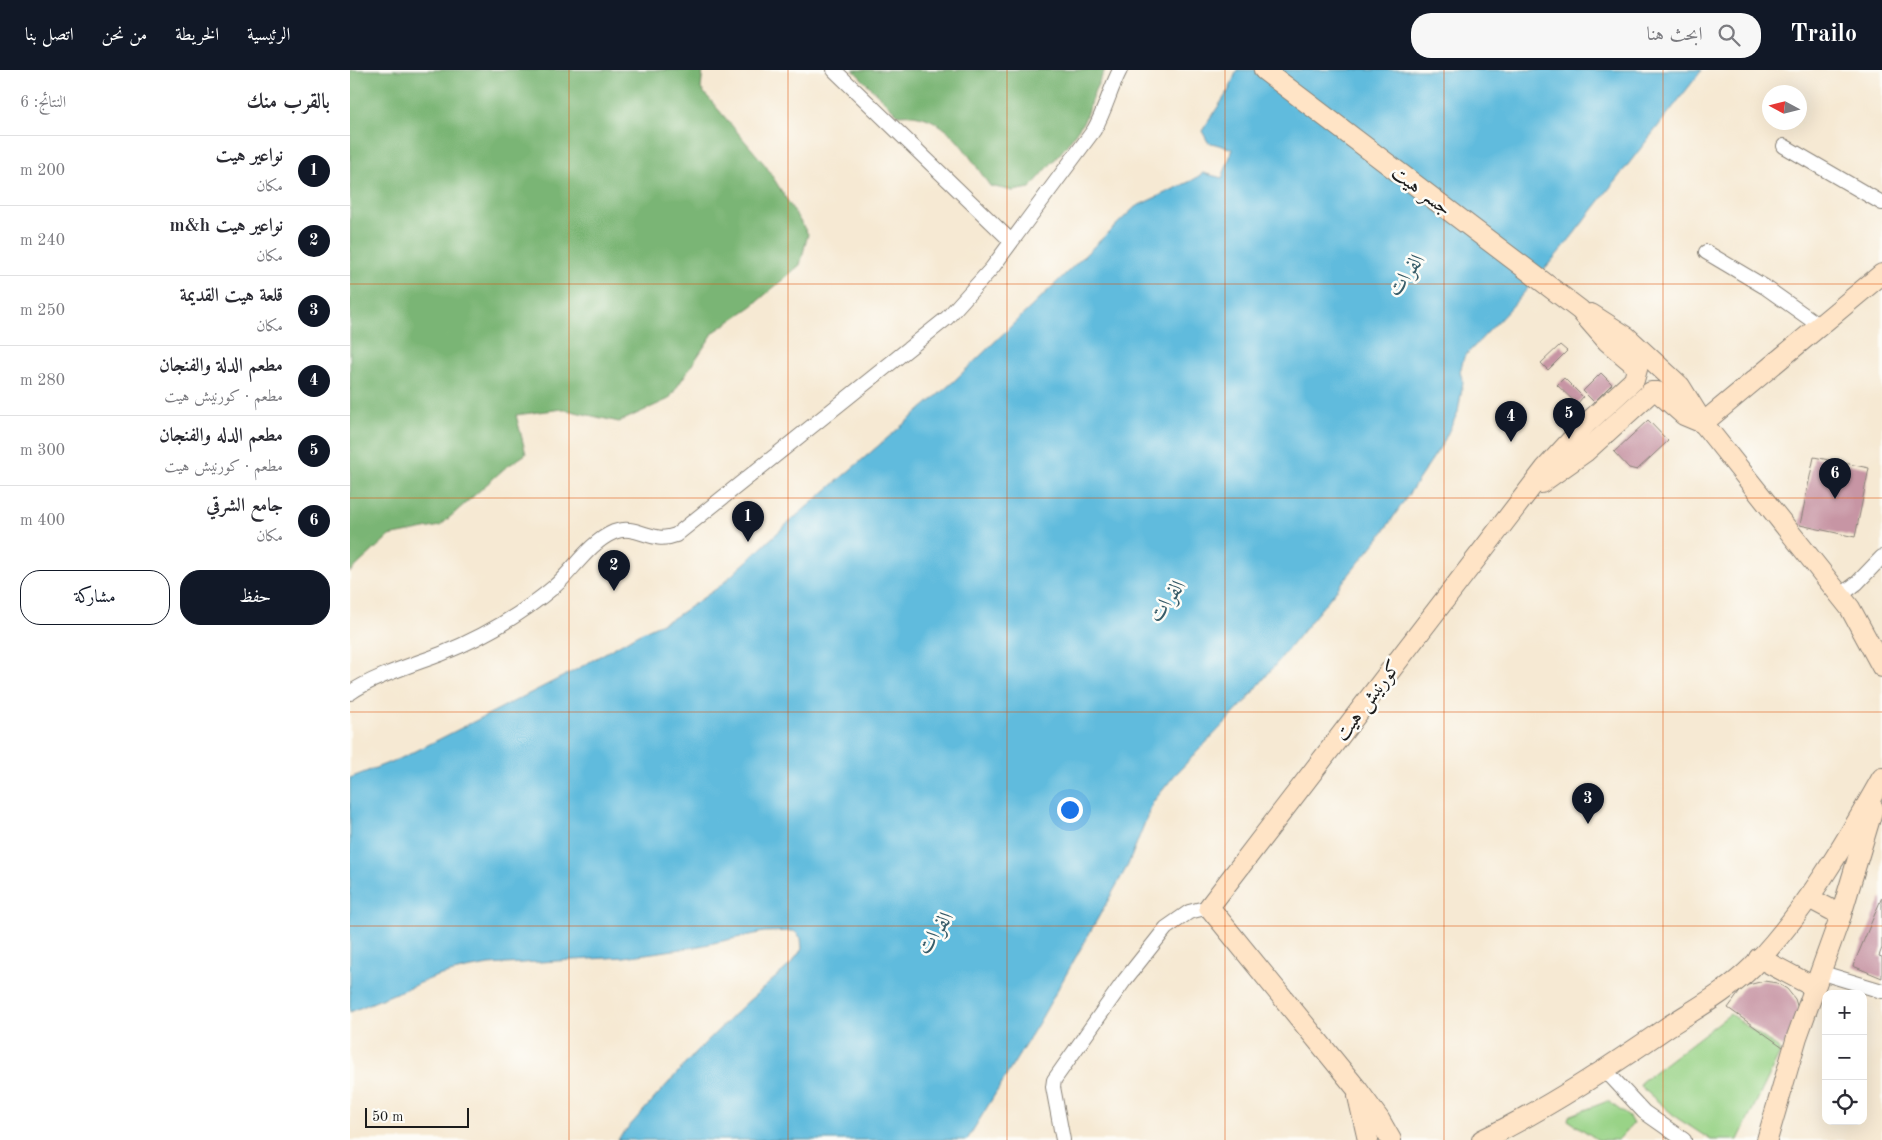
<!DOCTYPE html>
<html lang="ar">
<head>
<meta charset="utf-8">
<style>
	body { margin:0; font-family:"Old Standard TT",Amiri,serif; background:#f7f7f7; color:#2b2b33; direction:rtl }
	.controls { position:absolute; right:15px; bottom:15px; display:grid; overflow:hidden; border-radius:10px; box-shadow:0 5px 20px #0002 }
	.controls button { width:45px; height:45px; display:grid; place-items:center; padding:0; border:0; border-bottom:1px solid #e1e1e2; background:#fff; color:#2b2b33; font:25px sans-serif }
	.compass { position:absolute; left:1412px; top:15px; width:45px; height:45px; border-radius:50%; background:#fff; box-shadow:0 5px 20px #0002; rotate:277deg }
	.scale { position:absolute; left:15px; bottom:12px; width:104px; box-sizing:border-box; padding-left:5px; border:2px solid #1c1c1c; border-top:0; font-size:14px; line-height:18px; white-space:nowrap; color:#1c1c1c; -webkit-text-stroke:4px #fdfcf7; paint-order:stroke }
	.you { position:absolute; left:719px; top:739px; width:18px; height:18px; margin:-12px; border:4px solid #fff; border-radius:50%; background:#1a73e8; box-shadow:0 0 0 8px #1a73e833 }
	.badge { display:grid; place-items:center; width:32px; height:32px; border-radius:50%; background:#111827; color:#fff; font-size:16px; font-weight:700 }
	.pin { position:absolute; translate:-50% -41px; filter:drop-shadow(0 1px 2px #0008) }
	.pin::after { content:''; position:absolute; top:26px; width:18px; height:15px; background:inherit; clip-path:polygon(0 0,100% 0,50% 100%) }
	.list { margin:0; padding:0; list-style:none }
	h2 { display:flex; justify-content:space-between; align-items:center; height:65px; margin:0; padding:0 20px; font-size:21px }
	h2 small { font-size:16px; font-weight:400; color:#7c7c81 }
	.list li { display:grid; grid-template-columns:32px 1fr auto; gap:15px; align-items:center; box-sizing:border-box; height:70px; padding:0 20px; border-top:1px solid #e1e1e2 }
	.list b { display:block; font-size:19px; white-space:nowrap }
	.list p { margin:0; font-size:16px; white-space:nowrap; color:#7c7c81 }
	.list em { font-size:16px; font-style:normal; color:#7c7c81 }
	.actions { display:flex; gap:10px; padding:15px 20px }
	.actions a { flex:1; padding:11px 0; border:1px solid #111827; border-radius:20px; text-align:center; font-size:18px; color:#111827 }
	.actions .main { background:#111827; color:#fff }
	.icon { flex:none; width:28px; height:28px; fill:none; stroke:currentColor; stroke-width:2; stroke-linecap:round; stroke-linejoin:round }
	.map { position:relative; flex:none; width:1532px; height:1070px; overflow:hidden; direction:ltr }
	header { display:flex; align-items:center; gap:30px; box-sizing:border-box; height:70px; padding:0 25px; background:#111827; color:#fff }
	header strong { font-size:24px }
	nav { display:flex; gap:28px; margin-inline-start:auto; font-size:18px }
	.search { width:350px; height:45px; background:#f7f7f7; display:flex; align-items:center; gap:12px; box-sizing:border-box; padding:0 18px; border-radius:20px; color:#7c7c81; font-size:19px }
	main { display:flex }
	aside { flex:1; background:#fff }
	.map>svg:first-child { display:block }
</style>
</head>
<body>
<header>
<strong>Trailo</strong>
<div class="search"><svg class="icon" aria-label="search" viewBox="0 0 24 24"><circle cx="10" cy="10" r="6"/><path d="M15 15l6 6"/></svg>ابحث هنا</div>
<nav><a>الرئيسية</a><a>الخريطة</a><a>من نحن</a><a>اتصل بنا</a></nav>
</header>
<main>
<div class="map">
<svg width="1532" height="1070" viewBox="0 0 1532 1070">
	<rect width="100%" height="100%" fill="#fdfcf7"/>
	<filter id="ink" filterUnits="userSpaceOnUse"><feTurbulence type="fractalNoise" baseFrequency=".02" numOctaves="2"/><feDisplacementMap in="SourceGraphic" scale="10" xChannelSelector="R" yChannelSelector="G"/><feConvolveMatrix kernelMatrix="1 2 1 2 8 2 1 2 1" color-interpolation-filters="sRGB"/></filter>
	<filter id="wash" filterUnits="userSpaceOnUse"><feTurbulence type="fractalNoise" baseFrequency=".0096" numOctaves="4" result="noise"/><feDisplacementMap in="SourceGraphic" scale="20" xChannelSelector="R" yChannelSelector="G"/><feGaussianBlur stdDeviation="1.12" result="paint"/><feColorMatrix in="noise" values="0 0 0 0 0 0 0 0 0 0 0 0 0 0 0 0 0 1.4 0 .05"/><feComposite in="paint" operator="in"/></filter>
	<g filter="url(#wash)">
		<rect width="100%" height="100%" fill="#f6e9d3"/>
		<g fill="#99d387" stroke="#5a7852">
			<path d="M1380,944L1428,978L1430,983L1388,1070H1361L1327,1048L1290,1016L1291,1012Z"/>
			<path d="M1258,1031L1279,1047L1283,1054L1268,1070H1248L1218,1050L1219,1046Z"/>
		</g>
		<g fill="#7ab574" stroke="#4b6848">
			<path d="M0,0H353L351,19L416,96L458,164L450,195L402,236L364,262L319,329L269,352L212,339L166,345L176,384L155,398L90,456L39,466L0,502Z"/>
			<path d="M503,0H755L745,20L734,51L714,79L680,118L663,121L640,116C616,83 596,40 548,45Z"/>
		</g>
		<path fill="#60bbdd" stroke="#3e6c7c" d="M887,0H1352L1216,174L1159,240L1114,287L1110,302L1113,312L1108,342L1093,373L1032,464L895,632L824,706L803,732L778,795L688,954L617,1070H267L348,980L395,934L440,895L452,879L451,868L444,861L414,862L345,877L274,887L139,895L116,899L87,906L0,942V708L56,686L222,602L288,564L325,547L369,517L438,453L603,312L785,137L843,110L853,103L872,108L883,79L858,72L852,61L879,20Z"/>
		<g id="blocks">
			<g fill="#c795a4">
				<path d="M1210,275L1217,281L1198,300L1191,293Z"/>
				<path d="M1251,303L1262,314L1244,332L1233,321Z"/>
				<path d="M1214,308L1233,327L1227,334L1207,315Z"/>
				<path d="M1221,332L1238,347L1233,353L1216,338Z"/>
				<path d="M1298,350L1318,371L1287,400L1279,398L1264,382Z"/>
				<path d="M1464,387L1519,398L1505,467L1450,455Z"/>
				<path d="M1532,827V878L1529,886L1532,887V908L1503,896Z"/>
				<path d="M1414,911L1427,913L1437,919L1445,929L1449,942L1445,960L1433,977L1378,938L1394,916Z"/>
			</g>
		</g>
	</g>
	<g filter="url(#ink)">
		<use href="#blocks" fill-opacity="0" stroke="#898278" stroke-width="1"/>
		<g fill="none" stroke-linecap="round" stroke-linejoin="round">
			<defs>
				<g id="street">
					<path d="M484,0L661,171"/>
					<path d="M1434,76L1532,133"/>
					<path d="M1356,182L1415,217L1470,256"/>
					<path d="M1491,525L1507,513L1532,487"/>
					<path d="M0,623C22,607 65,594 91,584C131,568 172,544 205,516C224,499 240,472 264,462C287,453 301,475 326,465L597,248L642,198L744,60C755,41 760,19 770,0"/>
					<path d="M1469,902L1532,921"/>
					<path d="M1255,1000L1294,1042L1334,1070"/>
					<path d="M713,1070L703,1017L704,1010L774,911L816,858L839,842L859,837"/>
				</g>
				<g id="secondary">
					<path d="M914,0L1230,240L1257,271L1283,293L1287,299L1284,310L1236,354L1195,399L859,837L1007,1019L1029,1049L1041,1070"/>
					<path d="M1241,244L1277,267L1330,316L1353,353L1500,538L1532,597"/>
					<path d="M1353,353L1532,204"/>
					<path d="M1191,413L1235,382L1301,322H1308L1334,345L1353,353"/>
					<path d="M1459,828L1491,845"/>
					<path d="M1409,888L1464,917"/>
					<path d="M1008,1026L1018,1070"/>
					<path d="M1132,1070C1198,1038 1258,998 1319,956C1347,938 1378,921 1402,897C1455,842 1495,774 1532,708"/>
					<path d="M1417,1070L1447,967L1491,845L1523,738"/>
				</g>
			</defs>
			<use href="#street" stroke="#898278" stroke-width="16"/>
			<use href="#secondary" stroke="#898278" stroke-width="22"/>
			<use href="#street" stroke="#fff" stroke-width="14"/>
			<use href="#secondary" stroke="#ffe4c6" stroke-width="20"/>
		</g>
	</g>
	<path fill="none" stroke="#de560d" stroke-width="1" stroke-opacity="0.55" d="M219,0V1070M438,0V1070M657,0V1070M875,0V1070M1094,0V1070M1313,0V1070M0,214H1532M0,428H1532M0,642H1532M0,856H1532"/>
	<g text-anchor="middle" stroke-width="5" stroke-linejoin="round" paint-order="stroke">
		<g font-size="20" fill="#1c1c1c" stroke="#fdfcf7">
			<text transform="translate(1072 120) rotate(37)" y="7">جسر هيت</text>
			<text transform="translate(1017 630) rotate(-53)" y="7">كورنيش هيت</text>
		</g>
		<g font-size="21" font-style="italic" fill="#375c69" stroke="#fdfcf7">
			<text transform="translate(1056 204) rotate(-54)" y="7">الفرات</text>
			<text transform="translate(817 530) rotate(-54)" y="7">الفرات</text>
			<text transform="translate(585 862) rotate(-55)" y="7">الفرات</text>
		</g>
	</g>
</svg>
<div class="controls">
<button>+</button>
<button>−</button>
<button><svg class="icon" aria-label="locate" viewBox="0 0 24 24"><circle cx="12" cy="12" r="6"/><path d="M12 2v4M12 18v4M2 12h4M18 12h4"/></svg></button>
</div>
<svg class="compass" viewBox="-18 -18 36 36"><path d="M0-13l5 13h-10z" fill="#e53935"/><path d="M0 13l5-13h-10z" fill="#7c7c81"/></svg>
<div class="scale">50 m</div>
<div class="you"></div>
<div class="pin badge" style="left:398px;top:472px">1</div>
<div class="pin badge" style="left:264px;top:521px">2</div>
<div class="pin badge" style="left:1238px;top:754px">3</div>
<div class="pin badge" style="left:1161px;top:372px">4</div>
<div class="pin badge" style="left:1219px;top:369px">5</div>
<div class="pin badge" style="left:1485px;top:429px">6</div>
</div>
<aside>
<h2>بالقرب منك<small>النتائج: 6</small></h2>
<ul class="list">
<li><span class="badge">1</span><div><b>نواعير هيت</b><p>مكان</p></div><em>200 m</em></li>
<li><span class="badge">2</span><div><b>نواعير هيت m&amp;h</b><p>مكان</p></div><em>240 m</em></li>
<li><span class="badge">3</span><div><b>قلعة هيت القديمة</b><p>مكان</p></div><em>250 m</em></li>
<li><span class="badge">4</span><div><b>مطعم الدلة والفنجان</b><p>مطعم · كورنيش هيت</p></div><em>280 m</em></li>
<li><span class="badge">5</span><div><b>مطعم الدله والفنجان</b><p>مطعم · كورنيش هيت</p></div><em>300 m</em></li>
<li><span class="badge">6</span><div><b>جامع الشرقي</b><p>مكان</p></div><em>400 m</em></li>
</ul>
<div class="actions"><a class="main">حفظ</a><a>مشاركة</a></div>
</aside>
</main>
</body>
</html>
